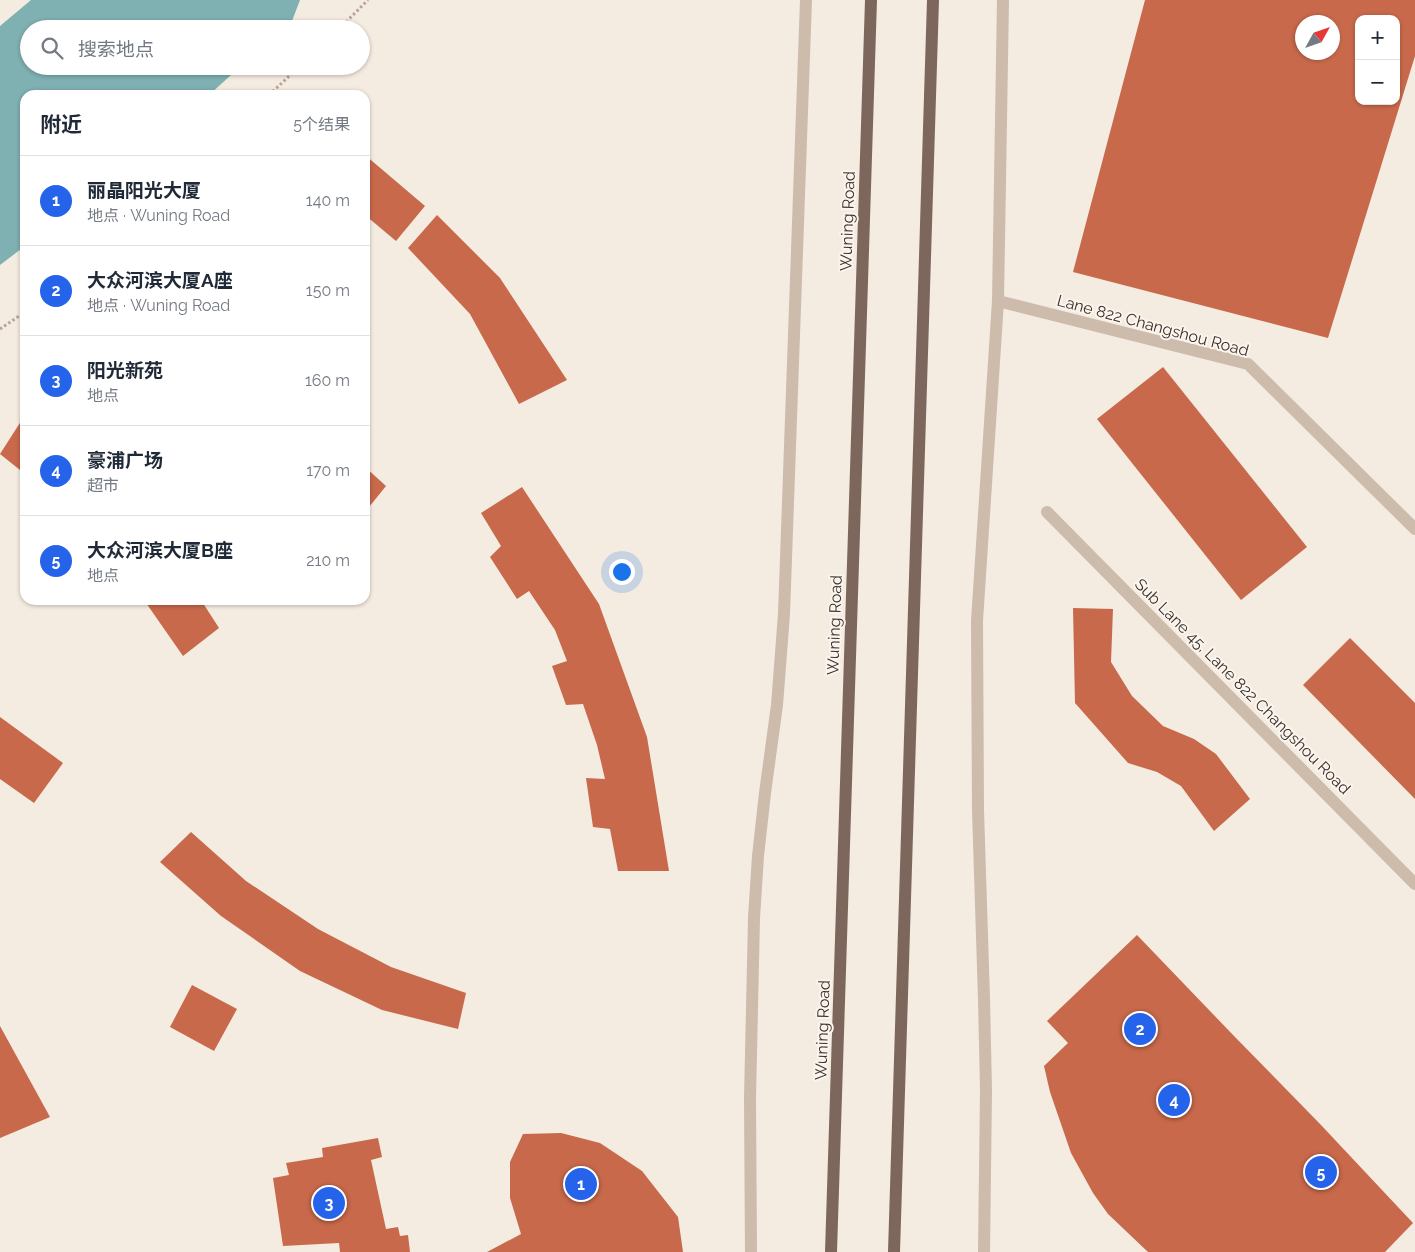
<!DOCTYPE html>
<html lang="zh">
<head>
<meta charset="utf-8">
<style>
	body { margin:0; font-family:Raleway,"Noto Sans SC",sans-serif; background:#f6f6f7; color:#1f2937 }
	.controls { position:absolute; right:15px; top:15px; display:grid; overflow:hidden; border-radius:10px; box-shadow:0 1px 4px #0004 }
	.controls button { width:45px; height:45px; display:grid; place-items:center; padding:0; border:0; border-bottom:1px solid #e0e1e3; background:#fff; color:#1f2937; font:25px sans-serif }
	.compass { position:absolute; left:1295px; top:15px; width:45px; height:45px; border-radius:50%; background:#fff; box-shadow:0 1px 4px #0004; rotate:50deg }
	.you { position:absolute; left:621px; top:571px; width:18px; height:18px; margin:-12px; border:4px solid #fff; border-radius:50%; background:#1a73e8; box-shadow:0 0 0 8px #1a73e833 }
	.badge { display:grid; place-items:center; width:32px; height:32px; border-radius:50%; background:#2563eb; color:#fff; font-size:16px; font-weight:700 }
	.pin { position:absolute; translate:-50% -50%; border:2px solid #fff; box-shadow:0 1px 5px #0006 }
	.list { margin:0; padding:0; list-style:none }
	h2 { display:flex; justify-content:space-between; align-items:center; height:65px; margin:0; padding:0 20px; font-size:21px }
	h2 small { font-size:16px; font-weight:400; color:#747a83 }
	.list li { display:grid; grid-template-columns:32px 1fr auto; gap:15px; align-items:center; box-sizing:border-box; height:90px; padding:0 20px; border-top:1px solid #e0e1e3 }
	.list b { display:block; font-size:19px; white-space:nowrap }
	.list p { margin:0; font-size:16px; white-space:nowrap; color:#747a83 }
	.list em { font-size:16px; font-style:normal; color:#747a83 }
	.icon { flex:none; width:28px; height:28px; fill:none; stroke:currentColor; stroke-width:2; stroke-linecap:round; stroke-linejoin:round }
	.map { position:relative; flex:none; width:1415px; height:1252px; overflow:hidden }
	.search { position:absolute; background:#fff; box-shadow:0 1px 4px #0004; left:20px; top:20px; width:350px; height:55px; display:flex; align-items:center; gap:12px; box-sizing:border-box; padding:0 18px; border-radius:28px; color:#747a83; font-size:19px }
	.panel { position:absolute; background:#fff; box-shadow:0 1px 4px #0004; left:20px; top:90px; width:350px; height:515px; border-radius:15px }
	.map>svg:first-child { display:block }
</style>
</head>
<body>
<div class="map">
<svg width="1415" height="1252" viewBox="0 0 1415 1252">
	<rect width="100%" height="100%" fill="#f4ebe1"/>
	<path fill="#7fb0b2" d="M31,0H300L292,21L283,29H29V66H241L209,95H25V246L0,265V26Z"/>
	<g fill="#c8694b" fill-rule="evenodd">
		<path d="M1145,0H1415V56L1328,338L1073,272ZM1359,19H1396V101H1359ZM1302,22H1332V52H1302Z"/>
		<path d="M365,155L425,206L396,241L365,215Z"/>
		<path d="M437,215L500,278L567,380L519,404L470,314L408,248Z"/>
		<path d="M1163,367L1307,547L1241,600L1097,419Z"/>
		<path d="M25,415V474L0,454Z"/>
		<path d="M365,467L386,486L365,512Z"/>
		<path d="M522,487L599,604L647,737L669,871H618L610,829L593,827L586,778L605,779L597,745L583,704L566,705L552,666L567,661L555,630L529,591L517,599L490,557L501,546L481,513Z"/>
		<path d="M144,600H201L219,628L183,656Z"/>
		<path d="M1073,608L1113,609L1111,662L1132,696L1163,726L1194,739L1216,754L1250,799L1214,831L1181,786L1157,772L1128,763L1075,703Z"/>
		<path d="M1350,638L1415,703V799L1303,685Z"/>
		<path d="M0,717L63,763L34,803L0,779Z"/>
		<path d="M191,832L246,881L318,929L391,967L466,993L458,1029L382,1010L300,971L221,916L160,862Z"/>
		<path d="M1137,935L1234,1036L1321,1125L1413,1223L1385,1252H1148L1108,1214L1093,1193L1071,1153L1050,1092L1044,1066L1068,1043L1047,1021Z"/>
		<path d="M192,985L237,1009L214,1051L170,1027Z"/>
		<path d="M0,1026L50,1117L0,1138Z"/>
		<path d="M561,1133L600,1143L642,1171L678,1217L683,1252H487L521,1234L510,1198V1162L523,1134Z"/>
		<path d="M378,1138L382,1157L371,1160L386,1229L398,1227L400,1236L408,1235L410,1252H340L339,1243L283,1246L273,1178L289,1175L286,1163L323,1157L322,1148Z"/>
	</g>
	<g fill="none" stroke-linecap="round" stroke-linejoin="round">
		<g stroke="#b9a596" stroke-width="3" stroke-dasharray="2.5 2.5" stroke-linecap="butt">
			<path d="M339,29L368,0"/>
			<path d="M269,95L300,66"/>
			<path d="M0,329L25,312"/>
		</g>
		<path stroke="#cdbbac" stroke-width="12" d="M1047,512L1415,884"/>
		<g stroke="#cdbbac" stroke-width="12">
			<path d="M998,301L1248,364L1415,529"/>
			<path d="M751,1252L750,1099L754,918L758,856L765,793L777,705L784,614L806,0"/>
			<path d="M984,1252L986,1090L984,999L978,810L977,621L998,301L1003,0"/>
		</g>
		<g stroke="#7d675c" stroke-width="12">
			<path d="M831,1252L871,0"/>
			<path d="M894,1252L933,0"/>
		</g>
	</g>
	<g text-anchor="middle" stroke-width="4" stroke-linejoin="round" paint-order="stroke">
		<g font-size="16" fill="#3b302b" stroke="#fbf5ee">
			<text transform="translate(847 221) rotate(-88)" y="6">Wuning Road</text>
			<text transform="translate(1153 325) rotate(15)" y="6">Lane 822 Changshou Road</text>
			<text transform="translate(834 625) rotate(-88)" y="6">Wuning Road</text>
			<text transform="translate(1243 686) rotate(45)" y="6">Sub Lane 45, Lane 822 Changshou Road</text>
			<text transform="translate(822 1030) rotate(-88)" y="6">Wuning Road</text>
		</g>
	</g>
</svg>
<div class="controls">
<button>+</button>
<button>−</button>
</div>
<svg class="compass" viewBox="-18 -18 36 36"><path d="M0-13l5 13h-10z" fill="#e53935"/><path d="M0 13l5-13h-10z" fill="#747a83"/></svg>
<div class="you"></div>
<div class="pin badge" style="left:581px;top:1184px">1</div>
<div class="pin badge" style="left:1140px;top:1029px">2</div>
<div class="pin badge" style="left:329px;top:1203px">3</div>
<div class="pin badge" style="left:1174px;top:1100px">4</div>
<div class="pin badge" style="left:1321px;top:1172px">5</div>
<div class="search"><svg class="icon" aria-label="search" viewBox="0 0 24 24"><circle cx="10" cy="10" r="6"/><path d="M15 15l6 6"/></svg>搜索地点</div>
<section class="panel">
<h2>附近<small>5个结果</small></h2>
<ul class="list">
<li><span class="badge">1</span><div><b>丽晶阳光大厦</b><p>地点 · Wuning Road</p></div><em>140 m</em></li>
<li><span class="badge">2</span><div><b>大众河滨大厦A座</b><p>地点 · Wuning Road</p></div><em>150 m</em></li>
<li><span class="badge">3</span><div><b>阳光新苑</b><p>地点</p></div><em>160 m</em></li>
<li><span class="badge">4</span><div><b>豪浦广场</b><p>超市</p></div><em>170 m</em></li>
<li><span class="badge">5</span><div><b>大众河滨大厦B座</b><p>地点</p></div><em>210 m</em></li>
</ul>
</section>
</div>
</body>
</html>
